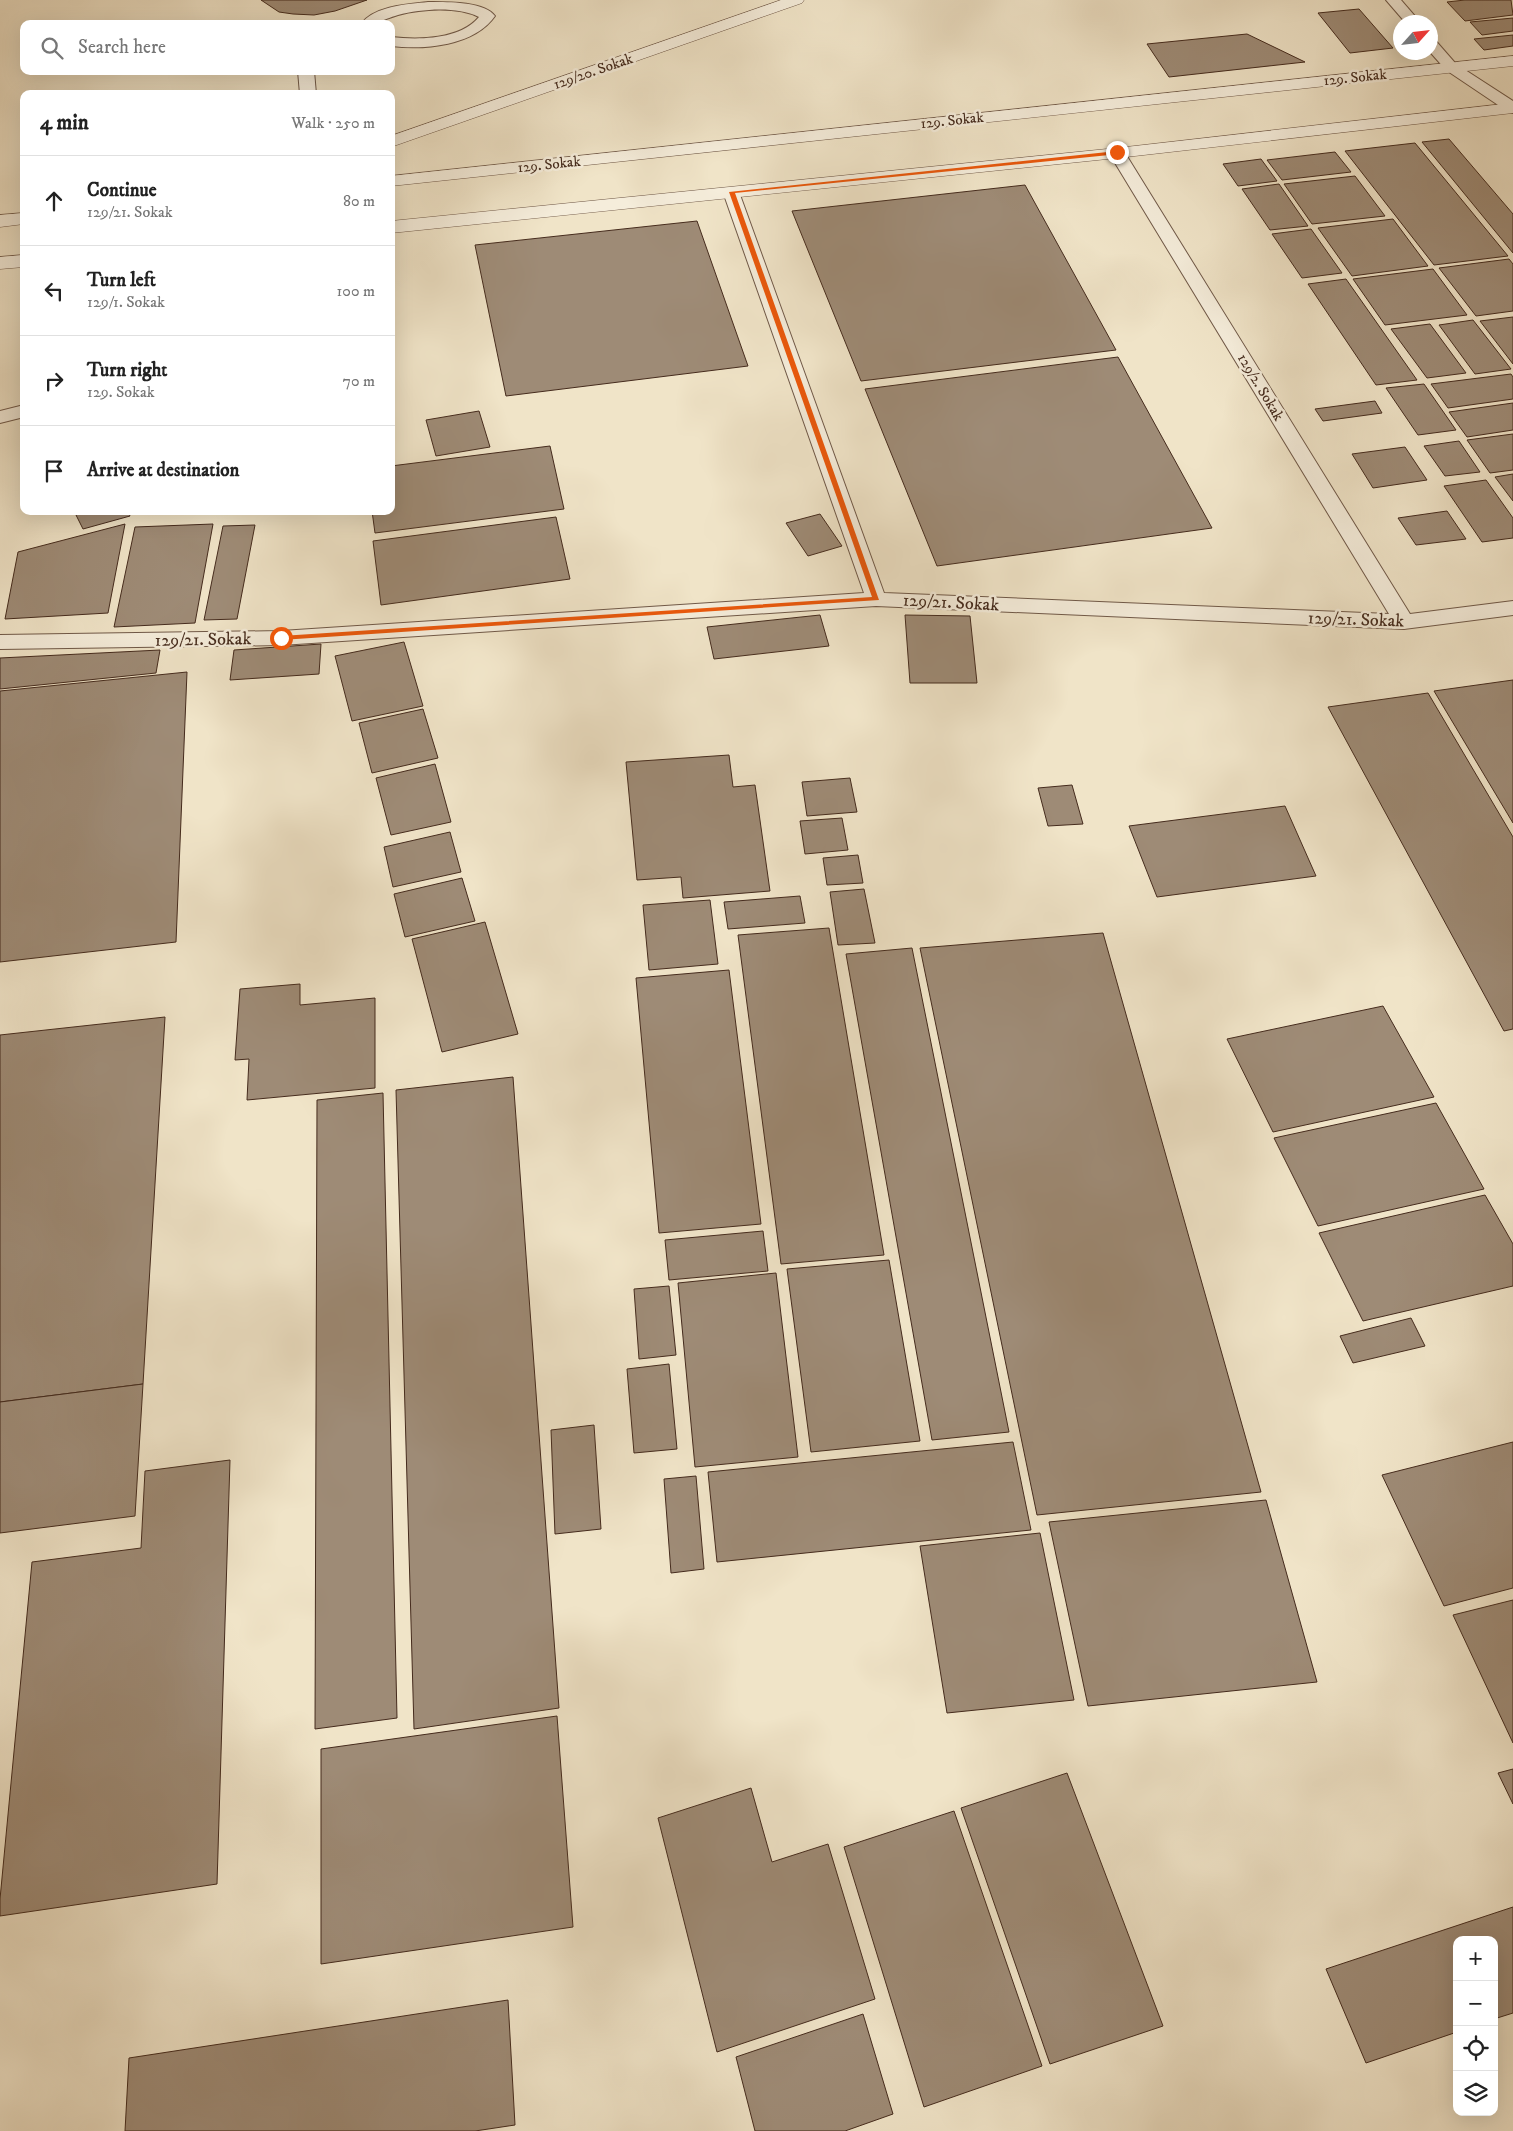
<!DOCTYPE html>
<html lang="en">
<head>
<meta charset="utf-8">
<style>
	body { margin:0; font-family:"IM FELL DW Pica",serif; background:#f6f6f6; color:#222 }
	.controls { position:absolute; right:15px; bottom:15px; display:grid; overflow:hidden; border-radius:10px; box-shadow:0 5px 20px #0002 }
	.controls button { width:45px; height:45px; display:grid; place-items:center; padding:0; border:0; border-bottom:1px solid #e0e0e0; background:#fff; color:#222; font:25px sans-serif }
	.compass { position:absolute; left:1393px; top:15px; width:45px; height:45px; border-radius:50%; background:#fff; box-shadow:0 5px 20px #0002; rotate:63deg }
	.stop { position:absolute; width:15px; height:15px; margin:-11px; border:4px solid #ea580c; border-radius:50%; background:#fff }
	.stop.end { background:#ea580c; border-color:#fff; box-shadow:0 1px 5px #0008 }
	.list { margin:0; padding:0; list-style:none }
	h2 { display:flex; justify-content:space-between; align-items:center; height:65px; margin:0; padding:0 20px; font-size:21px }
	h2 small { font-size:16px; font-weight:400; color:#767676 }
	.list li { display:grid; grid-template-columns:32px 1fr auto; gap:15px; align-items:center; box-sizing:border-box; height:90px; padding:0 20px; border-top:1px solid #e0e0e0 }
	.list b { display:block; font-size:19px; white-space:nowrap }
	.list p { margin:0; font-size:16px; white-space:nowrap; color:#767676 }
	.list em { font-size:16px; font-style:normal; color:#767676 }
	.icon { flex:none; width:28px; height:28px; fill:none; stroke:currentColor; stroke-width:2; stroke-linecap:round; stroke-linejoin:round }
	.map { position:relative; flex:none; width:1513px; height:2131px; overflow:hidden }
	.search { position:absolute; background:#fff; box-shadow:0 5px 20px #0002; left:20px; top:20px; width:375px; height:55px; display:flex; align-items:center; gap:12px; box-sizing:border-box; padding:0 18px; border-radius:10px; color:#767676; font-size:19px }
	.panel { position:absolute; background:#fff; box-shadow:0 5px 20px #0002; left:20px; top:90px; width:375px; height:425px; border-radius:10px }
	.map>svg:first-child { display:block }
</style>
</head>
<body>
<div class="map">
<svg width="1513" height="2131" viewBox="0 0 1513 2131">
	<rect width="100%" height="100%" fill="#f0e4c8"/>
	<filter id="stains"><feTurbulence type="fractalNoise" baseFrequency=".004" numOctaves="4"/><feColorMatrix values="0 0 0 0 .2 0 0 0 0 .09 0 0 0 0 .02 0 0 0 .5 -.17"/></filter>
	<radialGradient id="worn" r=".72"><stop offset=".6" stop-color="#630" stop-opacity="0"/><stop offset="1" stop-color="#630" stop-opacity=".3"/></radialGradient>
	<g fill="#9e8b76" stroke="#452b1d">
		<path d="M261,0H367L335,11L314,15L293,14L279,12Z"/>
		<path d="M1465,0H1511L1513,15L1465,21L1447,2Z"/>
		<path d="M1359,9L1393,48L1350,53L1318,13Z"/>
		<path d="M1513,18V31L1482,35L1470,22Z"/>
		<path d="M1247,34L1305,62L1169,77L1147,44Z"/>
		<path d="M1513,35V46L1484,50L1474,39Z"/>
		<path d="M1449,139L1513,214V253L1422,142Z"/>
		<path d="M1415,143L1508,256L1434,265L1345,151Z"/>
		<path d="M1335,152L1351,172L1282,180L1267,160Z"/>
		<path d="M1261,159L1277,181L1238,186L1223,164Z"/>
		<path d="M1355,176L1385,216L1312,224L1284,184Z"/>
		<path d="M1279,184L1308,226L1270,230L1242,189Z"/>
		<path d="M1025,185L1116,350L861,381L792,211Z"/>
		<path d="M1393,219L1428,266L1352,276L1318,228Z"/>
		<path d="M697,221L748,366L506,396L475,245Z"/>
		<path d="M1311,229L1342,273L1302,278L1272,234Z"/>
		<path d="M1509,259L1513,264V311L1476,316L1439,268Z"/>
		<path d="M1433,269L1467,315L1385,325L1353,279Z"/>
		<path d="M1346,279L1417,380L1376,385L1308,284Z"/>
		<path d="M1513,317V364L1480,321Z"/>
		<path d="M1473,320L1511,369L1475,374L1439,325Z"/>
		<path d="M1430,324L1466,373L1427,378L1391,329Z"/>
		<path d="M1118,357L1212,528L937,566L865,389Z"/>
		<path d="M1511,374L1513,377V399L1448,408L1431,384Z"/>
		<path d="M1424,384L1456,430L1418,435L1386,388Z"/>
		<path d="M1375,401L1382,413L1323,421L1315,409Z"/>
		<path d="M1513,403V430L1467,437L1449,412Z"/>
		<path d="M479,411L490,447L436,456L426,420Z"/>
		<path d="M1513,434V470L1490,473L1467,440Z"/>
		<path d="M1459,441L1480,472L1445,476L1424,446Z"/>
		<path d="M550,446L564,509L375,533L372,511H391V466Z"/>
		<path d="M1405,447L1427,480L1373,488L1352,454Z"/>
		<path d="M1513,474V501L1495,477Z"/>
		<path d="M1486,480L1513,518V538L1482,542L1444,486Z"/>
		<path d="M88,511H128L130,516L83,529L76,515Z"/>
		<path d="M1447,511L1466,539L1416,545L1398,518Z"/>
		<path d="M820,514L842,546L808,556L786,523Z"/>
		<path d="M556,517L570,579L381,605L373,541Z"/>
		<path d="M125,524L108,613L5,619L18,552Z"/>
		<path d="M213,524L195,623L114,627L135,527Z"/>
		<path d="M255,525L237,619L204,620L223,526Z"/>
		<path d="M820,615L829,646L714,659L707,627Z"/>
		<path d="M905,615L970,616L977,683H910Z"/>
		<path d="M404,642L423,706L352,721L335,656Z"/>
		<path d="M321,644L319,674L230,680L234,650Z"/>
		<path d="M160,650L156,673L0,689V658Z"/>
		<path d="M187,672L176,942L0,962V691Z"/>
		<path d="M1513,680V823L1434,691Z"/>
		<path d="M1428,693L1513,837V1029L1504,1031L1328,707Z"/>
		<path d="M423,709L438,758L372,773L359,723Z"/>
		<path d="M729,755L733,787L755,785L770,891L683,898L681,877L637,880L626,762Z"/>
		<path d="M435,764L451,822L391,835L376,778Z"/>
		<path d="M850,778L857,812L807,816L802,782Z"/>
		<path d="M1072,785L1083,824L1048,826L1038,788Z"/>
		<path d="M1285,806L1316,876L1157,897L1129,826Z"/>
		<path d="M842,818L848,850L805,854L800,821Z"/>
		<path d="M450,832L461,872L393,887L384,847Z"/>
		<path d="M858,855L863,883L827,885L823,858Z"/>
		<path d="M462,878L475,921L405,937L394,894Z"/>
		<path d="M864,889L875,943L838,945L830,892Z"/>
		<path d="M800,896L805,923L728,929L724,902Z"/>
		<path d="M710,900L718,964L649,970L643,905Z"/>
		<path d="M485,922L518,1034L442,1052L412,939Z"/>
		<path d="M829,928L884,1255L781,1264L738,935Z"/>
		<path d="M1103,933L1261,1492L1037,1515L920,948Z"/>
		<path d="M912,948L1009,1432L932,1440L846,954Z"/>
		<path d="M729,970L761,1224L659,1233L636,978Z"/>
		<path d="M300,984V1005L375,998V1088L247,1100L249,1059L235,1060L240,989Z"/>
		<path d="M1383,1006L1434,1097L1273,1132L1227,1039Z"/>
		<path d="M165,1017L143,1384L0,1402V1035Z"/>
		<path d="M513,1077L559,1708L414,1729L396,1090Z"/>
		<path d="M383,1093L397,1718L315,1729L317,1100Z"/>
		<path d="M1436,1103L1484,1189L1318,1226L1274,1138Z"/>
		<path d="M1485,1195L1513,1244V1286L1363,1321L1319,1233Z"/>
		<path d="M763,1231L768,1271L669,1280L665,1240Z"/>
		<path d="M889,1260L920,1441L811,1452L787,1269Z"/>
		<path d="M776,1273L798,1457L695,1467L678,1283Z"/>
		<path d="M669,1286L676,1355L639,1359L634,1289Z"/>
		<path d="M1411,1318L1425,1346L1353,1363L1340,1336Z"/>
		<path d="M669,1364L677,1449L634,1453L627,1369Z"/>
		<path d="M143,1384L135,1516L0,1533V1402Z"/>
		<path d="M594,1425L601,1529L555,1534L551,1430Z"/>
		<path d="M1013,1442L1031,1530L717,1562L708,1472Z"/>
		<path d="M1513,1442V1588L1444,1606L1382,1475Z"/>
		<path d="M230,1460L217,1884L0,1916V1899L32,1562L141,1548L145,1471Z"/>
		<path d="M696,1476L704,1569L671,1573L664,1479Z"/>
		<path d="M1266,1500L1317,1682L1088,1706L1049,1522Z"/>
		<path d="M1040,1533L1074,1700L947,1713L920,1546Z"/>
		<path d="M1513,1600V1743L1453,1615Z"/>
		<path d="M557,1716L573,1927L321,1964V1749Z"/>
		<path d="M1513,1769V1804L1498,1773Z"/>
		<path d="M1067,1773L1163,2026L1050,2064L961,1808Z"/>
		<path d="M751,1788L772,1862L828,1844L875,1999L717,2052L658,1818Z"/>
		<path d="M954,1811L1042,2066L924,2107L844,1847Z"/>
		<path d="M1513,1907V2013L1494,2019V1940H1457V2032L1366,2063L1326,1969Z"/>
		<path d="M508,2000L515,2125L475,2131H125L129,2058Z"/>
		<path d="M863,2014L893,2114L845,2131H755L736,2057Z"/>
	</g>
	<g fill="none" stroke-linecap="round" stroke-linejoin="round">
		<defs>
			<g id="lane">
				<path d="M1386,0H1401L1420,22H1405Z"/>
				<path d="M428,2C446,2 484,1 495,16C474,46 425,50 391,46V37C418,40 460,40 479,17C456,6 422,9 398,15C381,20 380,24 361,24C374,6 408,4 428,2Z"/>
				<path d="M1430,39L1435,40L1456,64L1513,101V113L1507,111L1446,70L1430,52Z"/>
				<path d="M298,71H314L316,94H300Z"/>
				<path d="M1117,148L1123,150L1125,153L1410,614L1513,601V615L1404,629L876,606L281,645L0,649V635L281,631L864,593L723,192L725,189H737L739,192L884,593L1389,614L1109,153L1111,150Z"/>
				<path d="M24,405V417L0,423V411Z"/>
			</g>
			<g id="street">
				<path d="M781,0H804L802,3L391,147V136Z"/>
				<path d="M1513,56V66L391,186V176Z"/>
				<path d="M1513,103V113L1117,158L391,233V221L1117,148Z"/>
				<path d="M24,213V224L0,227V215Z"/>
				<path d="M24,255V267L0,269V257Z"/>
			</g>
		</defs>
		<use href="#lane" stroke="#705948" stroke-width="2"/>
		<use href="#street" stroke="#705948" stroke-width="1"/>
		<use href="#lane" fill="#f5eddb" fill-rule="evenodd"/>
		<use href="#street" fill="#f5eddb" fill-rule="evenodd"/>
	</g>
	<path fill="#ea580c" d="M1117,151L1119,154L735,193L879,600L281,640L277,638L281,636L872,597L729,192Z"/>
	<g text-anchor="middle" stroke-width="5" stroke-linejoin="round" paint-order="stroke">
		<g font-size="15" fill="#452b1d" stroke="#f5eddb">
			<text transform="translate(593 71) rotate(-19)" y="5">129/20. Sokak</text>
			<text transform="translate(1355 77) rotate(-6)" y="5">129. Sokak</text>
			<text transform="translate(952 120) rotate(-6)" y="5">129. Sokak</text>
			<text transform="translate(549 164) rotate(-6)" y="5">129. Sokak</text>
			<text transform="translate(1261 387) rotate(59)" y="5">129/2. Sokak</text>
		</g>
		<g font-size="18" fill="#452b1d" stroke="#f5eddb">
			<text transform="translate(951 602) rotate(3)" y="6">129/21. Sokak</text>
			<text transform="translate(1356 619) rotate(2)" y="6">129/21. Sokak</text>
			<text transform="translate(203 639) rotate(-1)" y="6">129/21. Sokak</text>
		</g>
	</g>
	<rect width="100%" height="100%" filter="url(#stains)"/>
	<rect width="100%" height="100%" fill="url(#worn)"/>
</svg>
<div class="controls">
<button>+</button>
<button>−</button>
<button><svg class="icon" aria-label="locate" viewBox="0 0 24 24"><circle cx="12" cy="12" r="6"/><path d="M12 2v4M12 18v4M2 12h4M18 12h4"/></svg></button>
<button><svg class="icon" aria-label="layers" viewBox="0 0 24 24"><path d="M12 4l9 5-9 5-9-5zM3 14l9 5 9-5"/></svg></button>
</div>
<svg class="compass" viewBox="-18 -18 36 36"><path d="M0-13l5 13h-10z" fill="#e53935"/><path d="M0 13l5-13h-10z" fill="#767676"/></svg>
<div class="stop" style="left:281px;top:638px"></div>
<div class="stop end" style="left:1117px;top:152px"></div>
<div class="search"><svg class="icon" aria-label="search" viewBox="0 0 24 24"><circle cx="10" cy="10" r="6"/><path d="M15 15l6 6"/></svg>Search here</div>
<section class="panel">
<h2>4 min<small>Walk · 250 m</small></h2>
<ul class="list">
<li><svg class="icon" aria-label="ahead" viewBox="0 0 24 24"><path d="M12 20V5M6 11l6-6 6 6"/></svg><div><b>Continue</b><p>129/21. Sokak</p></div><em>80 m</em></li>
<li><svg class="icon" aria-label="left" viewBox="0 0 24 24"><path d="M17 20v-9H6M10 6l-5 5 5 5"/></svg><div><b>Turn left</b><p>129/1. Sokak</p></div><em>100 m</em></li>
<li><svg class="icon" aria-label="right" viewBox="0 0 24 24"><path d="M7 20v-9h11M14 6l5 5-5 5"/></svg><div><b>Turn right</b><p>129. Sokak</p></div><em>70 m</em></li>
<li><svg class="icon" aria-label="arrive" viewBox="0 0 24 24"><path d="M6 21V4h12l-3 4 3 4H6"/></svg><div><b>Arrive at destination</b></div></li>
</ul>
</section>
</div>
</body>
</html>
